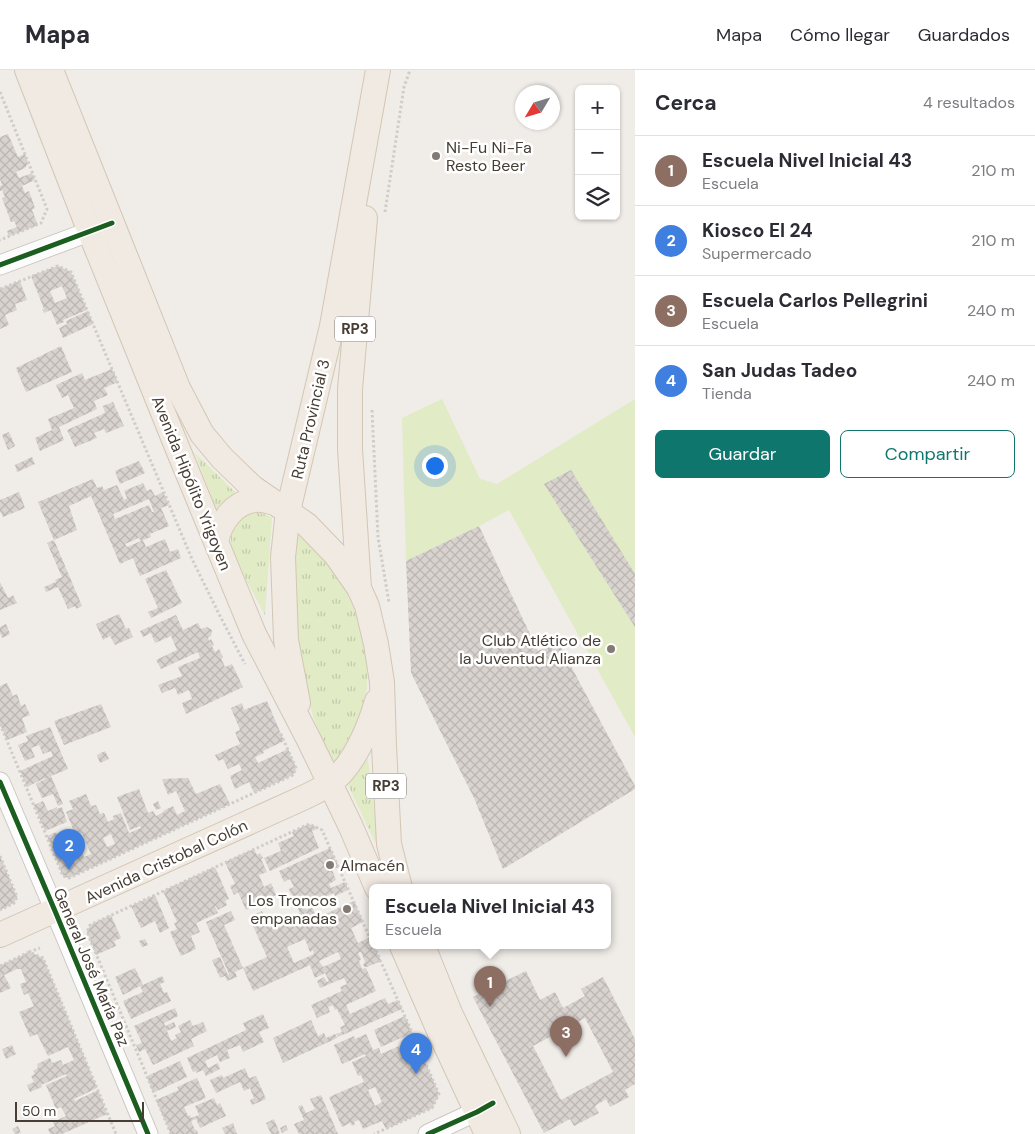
<!DOCTYPE html>
<html lang="es">
<head>
<meta charset="utf-8">
<style>
	body { margin:0; font-family:"DM Sans",sans-serif; background:#f2f2f3; color:#2b2b33 }
	.controls { position:absolute; right:15px; top:15px; display:grid; overflow:hidden; border-radius:8px; box-shadow:0 1px 4px #0004 }
	.controls button { width:45px; height:45px; display:grid; place-items:center; padding:0; border:0; border-bottom:1px solid #e1e1e2; background:#fff; color:#2b2b33; font:25px sans-serif }
	.compass { position:absolute; left:515px; top:15px; width:45px; height:45px; border-radius:50%; background:#fff; box-shadow:0 1px 4px #0004; rotate:232deg }
	.scale { position:absolute; left:15px; bottom:12px; width:129px; box-sizing:border-box; padding-left:5px; border:2px solid #463d34; border-top:0; font-size:14px; line-height:18px; white-space:nowrap; color:#463d34; -webkit-text-stroke:4px #fff; paint-order:stroke }
	.you { position:absolute; left:434px; top:395px; width:18px; height:18px; margin:-12px; border:4px solid #fff; border-radius:50%; background:#1a73e8; box-shadow:0 0 0 8px #1a73e833 }
	.badge { display:grid; place-items:center; width:32px; height:32px; border-radius:50%; background:#0f766e; color:#fff; font-size:16px; font-weight:700 }
	.pin { position:absolute; translate:-50% -41px; filter:drop-shadow(0 1px 2px #0008) }
	.pin::after { content:''; position:absolute; top:26px; width:18px; height:15px; background:inherit; clip-path:polygon(0 0,100% 0,50% 100%) }
	.popup { position:absolute; left:369px; top:814px; width:242px; height:65px; box-sizing:border-box; display:grid; place-content:center; border-radius:8px; background:#fff; filter:drop-shadow(0 1px 4px #0005); font-size:16px; white-space:nowrap; color:#7c7c81 }
	.popup b { font-size:19px; color:#2b2b33 }
	.popup::after { content:''; position:absolute; left:50%; top:100%; margin-left:-10px; border:10px solid transparent; border-top-color:#fff }
	.list { margin:0; padding:0; list-style:none }
	h2 { display:flex; justify-content:space-between; align-items:center; height:65px; margin:0; padding:0 20px; font-size:21px }
	h2 small { font-size:16px; font-weight:400; color:#7c7c81 }
	.list li { display:grid; grid-template-columns:32px 1fr auto; gap:15px; align-items:center; box-sizing:border-box; height:70px; padding:0 20px; border-top:1px solid #e1e1e2 }
	.list b { display:block; font-size:19px; white-space:nowrap }
	.list p { margin:0; font-size:16px; white-space:nowrap; color:#7c7c81 }
	.list em { font-size:16px; font-style:normal; color:#7c7c81 }
	.actions { display:flex; gap:10px; padding:15px 20px }
	.actions a { flex:1; padding:11px 0; border:1px solid #0f766e; border-radius:8px; text-align:center; font-size:18px; color:#0f766e }
	.actions .main { background:#0f766e; color:#fff }
	.icon { flex:none; width:28px; height:28px; fill:none; stroke:currentColor; stroke-width:2; stroke-linecap:round; stroke-linejoin:round }
	.map { position:relative; flex:none; width:635px; height:1064px; overflow:hidden }
	header { display:flex; align-items:center; gap:30px; box-sizing:border-box; height:70px; padding:0 25px; background:#fff; border-bottom:1px solid #e1e1e2 }
	header strong { font-size:24px }
	nav { display:flex; gap:28px; margin-inline-start:auto; font-size:18px }
	main { display:flex }
	aside { flex:1; background:#fff }
	.map>svg:first-child { display:block }
</style>
</head>
<body>
<header>
<strong>Mapa</strong>
<nav><a>Mapa</a><a>Cómo llegar</a><a>Guardados</a></nav>
</header>
<main>
<div class="map">
<svg width="635" height="1064" viewBox="0 0 635 1064">
	<defs>
		<pattern id="grass-tufts" width="24" height="20" patternUnits="userSpaceOnUse" patternTransform="scale(1.25)"><rect width="24" height="20" fill="#e1ebc6"/><path d="M3 7l-1-3M5 7V3M7 7l1-3M15 17l-1-3M17 17v-4M19 17l1-3" fill="none" stroke="#c2caab"/></pattern>
		<pattern id="building-cross-hatch" width="8" height="8" patternUnits="userSpaceOnUse" patternTransform="scale(1.25)"><rect width="8" height="8" fill="#d8d3cf"/><path d="M0 0l8 8M0 8l8-8" fill="none" stroke="#bbb6b2"/></pattern>
	</defs>
	<rect width="100%" height="100%" fill="#f0ece8"/>
	<g fill="url(#grass-tufts)">
		<path d="M195,383L237,424L229,426L216,439Z"/>
		<path d="M259,443L267,445L272,448L265,545L236,491L231,478V462L237,450L246,445Z"/>
		<path d="M297,464C308,469 314,479 322,488C352,522 370,568 367,614C367,624 363,634 361,644C359,652 357,662 353,670C349,678 339,690 331,695C318,662 306,628 299,594C294,566 294,538 294,510C295,495 295,479 297,464Z"/>
		<path d="M368,689L378,772H375L348,715L358,700Z"/>
	</g>
	<path fill="#e1ebc6" d="M442,329L480,409L497,414L635,329V667L509,440L479,456L406,491L402,348Z"/>
	<g fill="url(#building-cross-hatch)" fill-rule="evenodd">
		<path d="M8,64L18,87L25,84L28,93L25,98L16,102L19,108L32,103L35,110L22,116L25,123L29,121L35,138L32,140L38,155L9,166L7,161L17,157L14,151L11,152L2,128L5,127L2,120L0,121V116L2,115L0,109V67Z"/>
		<path d="M58,196L71,202L87,240L63,250L64,252L57,255L51,240L44,243L42,239H44L31,206ZM62,216L67,228L55,233L50,221Z"/>
		<path d="M20,211L27,230L15,234L17,240L5,245L9,255L0,259V219Z"/>
		<path d="M88,241L93,254L63,268L59,258L67,254L66,251Z"/>
		<path d="M61,276L72,302L26,322L16,298Z"/>
		<path d="M112,299L118,312L104,318L108,325L94,331L97,339L59,357L64,370L40,381L35,368L52,360L48,349L74,338L68,325L62,328L56,315L82,303L85,310Z"/>
		<path d="M113,332L124,356L106,363L104,359L94,363L97,368L75,377L67,360L105,343L103,336Z"/>
		<path d="M9,362L15,376L8,380L2,365Z"/>
		<path d="M32,387L35,394L17,402L15,395Z"/>
		<path d="M139,391L145,403L120,414L115,401Z"/>
		<path d="M571,400L635,504V557L544,414Z"/>
		<path d="M93,409L97,418L102,416L104,420L117,415L124,430L127,428L124,421L143,413L147,421L151,419L155,426L163,422L169,435L161,438L169,456L150,464L151,467L143,470L146,477L165,469L170,482L178,479L181,488L140,506L133,488L120,494L91,426L69,436L77,460L54,470L82,536L76,539L75,536L68,539L58,517L46,522L44,517L56,512L55,510L62,507L47,473L54,470L38,432ZM149,429L154,442H152L149,435L115,449L113,444ZM139,468L141,471L127,477L125,474Z"/>
		<path d="M19,422L25,438L3,447L0,441V430Z"/>
		<path d="M479,456L538,581L558,572L635,716V719L503,799L474,728L411,603L406,491Z"/>
		<path d="M166,500L182,533L151,548L148,542L158,538L145,509Z"/>
		<path d="M0,512L8,528L13,525L17,533L0,540Z"/>
		<path d="M119,544L126,559L129,558L133,567L115,575L110,566L103,570L96,554Z"/>
		<path d="M176,545L183,560L198,553L201,559L207,557L212,560L211,566L208,568L209,571L211,569L214,575L212,576L215,582L219,579L223,587L221,588L225,597L232,594L243,617L186,644L182,633L192,629L189,620L178,625L175,618L162,623L158,615L182,606L178,597L200,588L198,582L161,599L156,590L177,580L171,566L155,573L151,563L143,567L140,561Z"/>
		<path d="M6,554L10,564L2,568L0,563V557Z"/>
		<path d="M7,613L13,626L17,624L21,636L25,634L30,645L22,648L27,662L7,670L0,654V616Z"/>
		<path d="M267,631L284,671L263,681L264,683L255,687L258,693L288,679L296,698L293,705L254,723L249,712L235,719L230,706L242,700L239,694L228,699L223,689L218,691L215,685L240,674L235,662L240,660L231,638L242,633L244,640Z"/>
		<path d="M101,634L111,657L64,675L54,651Z"/>
		<path d="M50,657L68,699L51,706L63,734L58,736L53,724L42,728L36,714L45,709V708L27,717L20,701L53,686L51,681L43,684L39,675L31,678L35,687L25,691L18,675L28,671L26,666Z"/>
		<path d="M105,681L109,689L100,693L97,685Z"/>
		<path d="M188,708L196,724L220,714L230,734L69,808L63,806L47,766L56,762L64,781L79,775L84,787L91,784L82,763L76,766L66,742L73,739L69,731L86,724L91,736L96,735L100,744L104,743L108,752L114,749L113,746L121,743L129,763L141,758L140,756L130,760L117,727L139,719L148,743L153,741L156,746L164,742L163,741L173,736L177,745L185,741L176,721L168,725L162,709ZM111,764L115,774L107,777L103,768Z"/>
		<path d="M43,731L48,741L57,737V739L62,737L67,752L45,761L34,735Z"/>
		<path d="M158,731L161,738L156,740L153,734Z"/>
		<path d="M309,754L319,758L312,761L319,778L270,801L264,788L281,781L278,773L294,766L292,762Z"/>
		<path d="M330,778L339,797L332,800L336,810L329,814L331,818L345,812L348,820L335,826L334,823L304,836L306,840L312,837L317,848L354,831L363,852L351,858L358,873L370,867L372,876H374L381,891L367,897H365L363,895L365,892L361,882L358,883L361,889L359,891L362,899L366,898L376,921L346,935L350,944L385,928L388,934L398,930L402,939L338,967L336,964L342,962L340,957L345,955L337,939L335,940L333,935L328,937L330,942L317,948L311,935L342,921L340,917L347,914L344,908L320,918L317,911L324,907L327,912L329,911L325,903L315,908L310,895L253,921L243,898L235,902L237,907L227,911L225,906L220,908L212,890L220,887L228,905L229,904L206,852L231,841L235,850L224,855L243,898L267,887L249,847L262,841L269,857L300,843L289,819L294,817L290,809L284,812L279,801ZM305,869L310,882L313,880L314,884L294,893L287,877ZM338,882L341,889L323,897L319,891Z"/>
		<path d="M254,779L257,785L260,783L263,788L261,789L267,802L259,805L264,817L271,813L276,825L246,840L238,822L234,825L230,816L235,814L225,792Z"/>
		<path d="M0,786L17,827L14,833L0,840Z"/>
		<path d="M215,797L229,829L225,831L227,835L218,840L216,836H215L218,843L196,853L200,862L191,866L196,879L181,886L170,862L177,859L174,853L177,852L163,821Z"/>
		<path d="M155,825L169,858L160,863L155,851L141,858L131,836Z"/>
		<path d="M111,845L121,868L114,871L116,876L96,885L87,862L90,855Z"/>
		<path d="M145,869L148,875L142,877L139,871Z"/>
		<path d="M29,882L43,888L97,1018L74,1029L75,1031L98,1020L107,1044L62,1064H50L48,1059L55,1056L53,1052L66,1046L61,1037L56,1039L46,1015L67,1006L66,1004L41,1015L42,1017L30,1022L27,1015L34,1012L31,1006L35,1004L33,1001L38,998L37,994L50,988L52,993L61,990L63,995L74,990L68,977L48,986L37,964L30,967L19,942L34,936L28,923L24,925L20,914L26,912L21,899H17L4,905L11,918L0,923V896Z"/>
		<path d="M135,898L143,915L162,906L165,912L160,914L164,923L167,922L171,931L131,949L123,931L143,922L140,916L123,925L115,907Z"/>
		<path d="M526,901L540,930L555,922L563,938L585,926L581,919L603,907L635,969V1014L625,1020L629,1027L610,1037L606,1029L595,1036L599,1043L574,1056L570,1049L544,1063L473,927ZM585,948L613,1002L561,1030L533,976Z"/>
		<path d="M175,938L178,946L164,953L165,956L174,952L176,957L167,961L171,971L177,968L175,965L181,962L178,956L190,950L193,956L203,952L207,961L191,969L194,976L153,995L145,979L139,982L136,975L142,973L134,956Z"/>
		<path d="M263,944L269,958L259,962L264,972L243,982L240,975L227,980L230,988L220,992L217,985L205,991L208,998L218,993L220,999L206,1006L203,1000L196,1003V1001L193,1002L187,988L246,960L243,953Z"/>
		<path d="M405,946L412,963L381,977L374,960Z"/>
		<path d="M311,950L318,966L324,963L326,968L335,964L337,968L283,993L273,968Z"/>
		<path d="M366,964L373,980L379,978L381,984L412,970L414,974L417,973L439,1024L432,1038L386,1059L382,1051L363,1059L359,1050L354,1052L355,1054L352,1056L350,1053L342,1057L329,1027L364,1012L361,1005L358,1006L352,992L366,986L365,984L342,994L334,975L354,966L355,969ZM375,1017L382,1032L375,1036L368,1020Z"/>
		<path d="M12,975L16,984L6,989L2,979Z"/>
		<path d="M180,991L187,1007L153,1023L147,1006Z"/>
		<path d="M245,998L249,1008L256,1006L266,1029L252,1035L250,1030L254,1028L250,1018L244,1021L240,1012L216,1023L210,1010L222,1005L223,1008Z"/>
		<path d="M197,1008L206,1028L184,1037L188,1046L190,1045L191,1048L199,1045L195,1036L214,1028L217,1035L220,1033L226,1046L200,1058L196,1049L191,1051L195,1060H197L198,1064H171L156,1030L179,1020L177,1017Z"/>
		<path d="M321,1025L338,1064H299L294,1054L304,1050L298,1036L302,1035L306,1043L315,1039L310,1029Z"/>
		<path d="M274,1049L280,1064H271L266,1053Z"/>
		<path d="M233,1053L237,1064H225L222,1058Z"/>
		<path d="M286,1055L288,1060L282,1063L280,1058Z"/>
		<path d="M18,1056L21,1063L15,1064L12,1059Z"/>
	</g>
	<g fill="none" stroke-linecap="round" stroke-linejoin="round">
		<defs>
			<g id="minor">
				<path d="M0,195L102,157"/>
				<path d="M0,712L55,841L148,1064"/>
				<path d="M428,1064L488,1036"/>
			</g>
			<g id="major">
				<path d="M27,0L90,162L179,382L254,564L309,670L351,757L377,818"/>
				<path d="M51,0L178,318L202,364L222,388L252,417L307,455L336,485L359,518L367,536L376,574L382,612L384,676L389,774L400,818"/>
				<path d="M216,471C221,451 234,432 256,430C262,429 270,432 276,433"/>
				<path d="M359,518L350,379V319L365,148"/>
				<path d="M298,633L286,570L283,487L288,441L332,256L378,0"/>
				<path d="M0,865L305,727C313,723 322,719 329,714C353,697 369,659 377,631"/>
				<path d="M402,876L440,963L487,1064"/>
				<path d="M423,876L450,943L508,1064"/>
			</g>
		</defs>
		<use href="#minor" stroke="#ccc8c4" stroke-width="21"/>
		<use href="#major" stroke="#d3c6b4" stroke-width="26"/>
		<g stroke="#d0cdc9" stroke-width="3" stroke-dasharray="2.5 2.5" stroke-linecap="butt">
			<path d="M0,22L47,139L41,153L0,170"/>
			<path d="M385,142L404,17L410,0"/>
			<path d="M0,219L58,196L71,202L192,489L219,544L245,594"/>
			<path d="M372,340L378,467L389,533"/>
			<path d="M0,654L63,806L69,808L293,705L296,698L280,662"/>
			<path d="M0,786L17,827L14,833L0,840"/>
			<path d="M374,876L439,1024L432,1038L374,1064"/>
			<path d="M29,882L40,878"/>
			<path d="M0,896L29,882L43,888L116,1064"/>
			<path d="M171,1064L87,862L90,855L309,754L322,760L372,873"/>
		</g>
		<use href="#minor" stroke="#fdfcfc" stroke-width="19"/>
		<use href="#major" stroke="#f1eae2" stroke-width="24"/>
		<defs>
			<g id="cycleway">
				<path d="M0,195L112,153"/>
				<path d="M0,712L55,841L148,1064"/>
				<path d="M428,1064L477,1042L493,1033"/>
			</g>
		</defs>
		<use href="#cycleway" stroke="#fff" stroke-width="8"/>
		<use href="#cycleway" stroke="#1b5e20" stroke-width="5"/>
	</g>
	<g fill="#827a73" stroke="#fff" stroke-width="2">
		<circle cx="436" cy="86" r="5"/>
		<circle cx="611" cy="579" r="5"/>
		<circle cx="330" cy="795" r="5"/>
		<circle cx="347" cy="839" r="5"/>
	</g>
	<g text-anchor="middle" stroke-width="5" stroke-linejoin="round" paint-order="stroke">
		<g fill="#fff" stroke="#7e7771" stroke-width="1">
			<rect x="335" y="246.5" width="40" height="25" rx="4"/>
			<rect x="366" y="703.5" width="40" height="25" rx="4"/>
		</g>
		<g font-size="15" font-weight="bold" fill="#463d34">
			<text x="355" y="264">RP3</text>
			<text x="386" y="721">RP3</text>
		</g>
		<g font-size="16" fill="#463d34" stroke="#fff" text-anchor="start">
			<text x="446" y="83">Ni-Fu Ni-Fa<tspan x="446" dy="18">Resto Beer</tspan></text>
			<text x="601" y="576" text-anchor="end">Club Atlético de<tspan x="601" dy="18">la Juventud Alianza</tspan></text>
			<text x="340" y="801">Almacén</text>
			<text x="337" y="836" text-anchor="end">Los Troncos<tspan x="337" dy="18">empanadas</tspan></text>
		</g>
		<g font-size="16" fill="#463d34" stroke="#fff">
			<text transform="translate(310 349) rotate(-77)" y="6">Ruta Provincial 3</text>
			<text transform="translate(192 413) rotate(68)" y="6">Avenida Hipólito Yrigoyen</text>
			<text transform="translate(166 791) rotate(-25)" y="6">Avenida Cristobal Colón</text>
			<text transform="translate(92 897) rotate(67)" y="6">General José María Paz</text>
		</g>
	</g>
</svg>
<div class="controls">
<button>+</button>
<button>−</button>
<button><svg class="icon" aria-label="layers" viewBox="0 0 24 24"><path d="M12 4l9 5-9 5-9-5zM3 14l9 5 9-5"/></svg></button>
</div>
<svg class="compass" viewBox="-18 -18 36 36"><path d="M0-13l5 13h-10z" fill="#e53935"/><path d="M0 13l5-13h-10z" fill="#7c7c81"/></svg>
<div class="scale">50 m</div>
<div class="you"></div>
<div class="pin badge" style="left:490px;top:937px;background:#8d6e63">1</div>
<div class="popup"><b>Escuela Nivel Inicial 43</b>Escuela</div>
<div class="pin badge" style="left:69px;top:800px;background:#3f7fe0">2</div>
<div class="pin badge" style="left:566px;top:987px;background:#8d6e63">3</div>
<div class="pin badge" style="left:416px;top:1004px;background:#3f7fe0">4</div>
</div>
<aside>
<h2>Cerca<small>4 resultados</small></h2>
<ul class="list">
<li><span class="badge" style="background:#8d6e63">1</span><div><b>Escuela Nivel Inicial 43</b><p>Escuela</p></div><em>210 m</em></li>
<li><span class="badge" style="background:#3f7fe0">2</span><div><b>Kiosco El 24</b><p>Supermercado</p></div><em>210 m</em></li>
<li><span class="badge" style="background:#8d6e63">3</span><div><b>Escuela Carlos Pellegrini</b><p>Escuela</p></div><em>240 m</em></li>
<li><span class="badge" style="background:#3f7fe0">4</span><div><b>San Judas Tadeo</b><p>Tienda</p></div><em>240 m</em></li>
</ul>
<div class="actions"><a class="main">Guardar</a><a>Compartir</a></div>
</aside>
</main>
</body>
</html>
